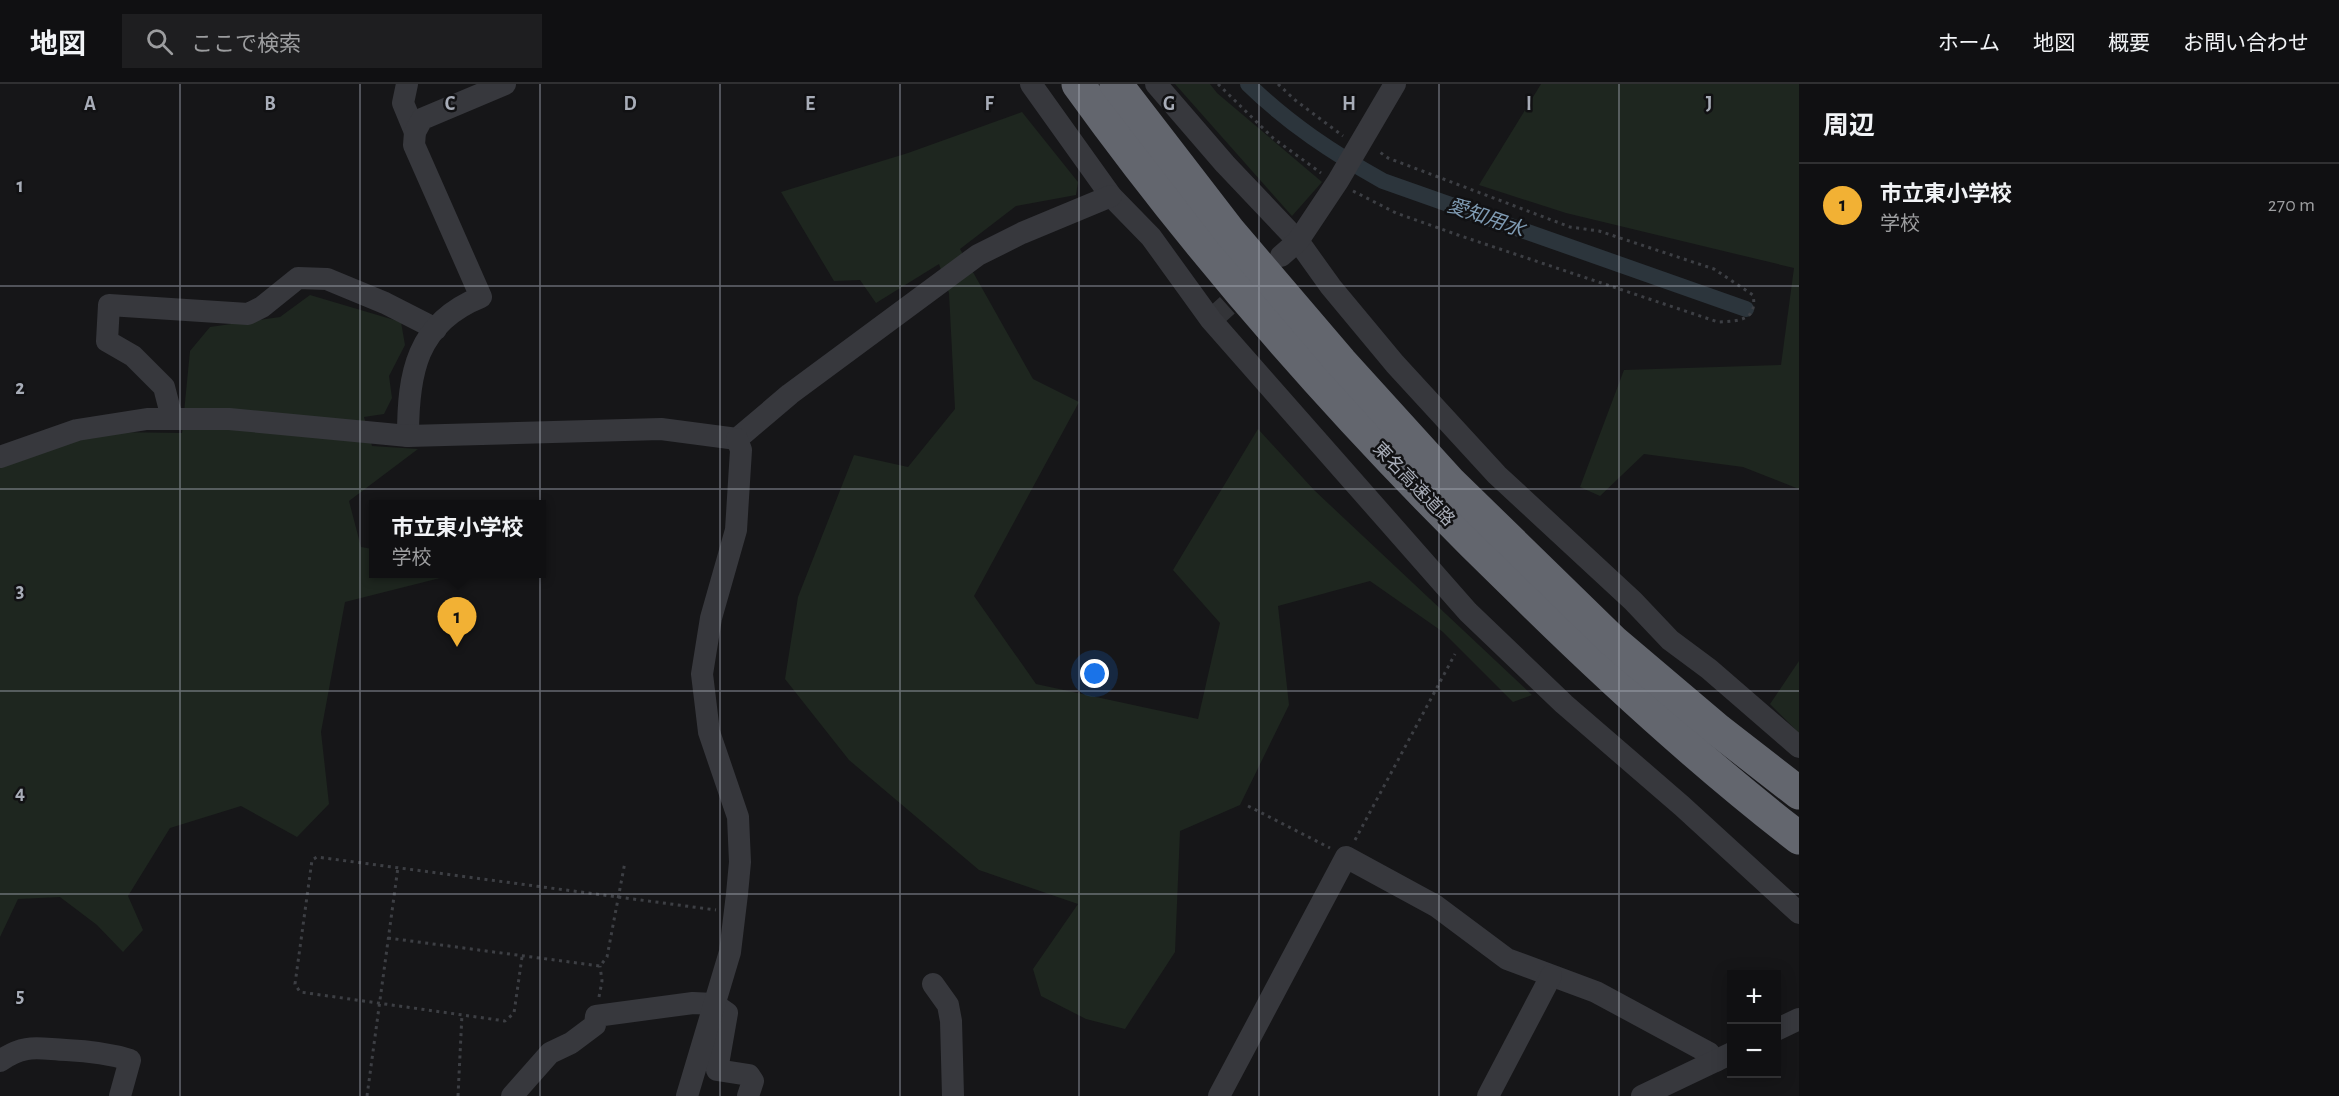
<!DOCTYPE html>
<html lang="ja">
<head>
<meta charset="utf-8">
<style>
	body { margin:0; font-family:"Alegreya Sans","Noto Sans JP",sans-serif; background:#1e1e20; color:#f1f3f6 }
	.controls { position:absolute; right:18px; bottom:18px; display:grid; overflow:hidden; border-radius:0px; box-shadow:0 3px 15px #0003 }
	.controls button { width:54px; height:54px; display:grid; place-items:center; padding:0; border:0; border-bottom:2px solid #303032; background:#101012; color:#f1f3f6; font:30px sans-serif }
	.you { position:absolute; left:1095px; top:590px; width:21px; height:21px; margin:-15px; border:4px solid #fff; border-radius:50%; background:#1a73e8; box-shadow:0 0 0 9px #1a73e833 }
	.badge { display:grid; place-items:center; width:39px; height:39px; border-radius:50%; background:#f2b134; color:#111; font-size:20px; font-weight:700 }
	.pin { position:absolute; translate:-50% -50px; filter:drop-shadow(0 2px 3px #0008) }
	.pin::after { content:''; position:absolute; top:32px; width:21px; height:18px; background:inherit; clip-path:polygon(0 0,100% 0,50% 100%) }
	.popup { position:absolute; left:369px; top:416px; width:177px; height:78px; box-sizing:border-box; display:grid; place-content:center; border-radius:0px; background:#101012; filter:drop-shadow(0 2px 4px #0005); font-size:20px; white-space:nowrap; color:#9c9d9f }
	.popup b { font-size:22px; color:#f1f3f6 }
	.popup::after { content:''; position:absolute; left:50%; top:100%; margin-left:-12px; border:12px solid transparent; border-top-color:#101012 }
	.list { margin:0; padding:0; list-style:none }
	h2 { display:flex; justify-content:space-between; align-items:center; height:78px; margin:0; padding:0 24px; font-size:26px }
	h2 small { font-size:20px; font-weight:400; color:#9c9d9f }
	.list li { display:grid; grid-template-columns:39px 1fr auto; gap:18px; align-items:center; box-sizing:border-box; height:84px; padding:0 24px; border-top:2px solid #303032 }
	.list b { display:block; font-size:22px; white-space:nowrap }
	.list p { margin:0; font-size:20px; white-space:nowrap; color:#9c9d9f }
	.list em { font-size:20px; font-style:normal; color:#9c9d9f }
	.icon { flex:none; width:33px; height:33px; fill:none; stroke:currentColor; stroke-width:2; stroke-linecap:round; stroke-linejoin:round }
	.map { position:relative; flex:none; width:1799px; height:1012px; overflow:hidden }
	header { display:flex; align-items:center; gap:36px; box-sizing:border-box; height:84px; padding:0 30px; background:#101012; border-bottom:2px solid #303032 }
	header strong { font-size:28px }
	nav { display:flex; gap:33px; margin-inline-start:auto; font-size:21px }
	.search { width:420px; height:54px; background:#1e1e20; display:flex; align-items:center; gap:15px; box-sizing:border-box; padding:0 21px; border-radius:0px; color:#9c9d9f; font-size:22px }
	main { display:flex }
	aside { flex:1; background:#101012 }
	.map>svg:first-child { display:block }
</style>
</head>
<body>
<header>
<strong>地図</strong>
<div class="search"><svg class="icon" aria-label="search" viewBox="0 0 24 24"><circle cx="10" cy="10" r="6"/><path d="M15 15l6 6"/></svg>ここで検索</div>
<nav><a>ホーム</a><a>地図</a><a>概要</a><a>お問い合わせ</a></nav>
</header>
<main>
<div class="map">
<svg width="1799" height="1012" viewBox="0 0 1799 1012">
	<rect width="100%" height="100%" fill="#161618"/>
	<g fill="#1e261f">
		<path d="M1175,0H1210L1217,9L1322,98L1292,132Z"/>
		<path d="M1541,0H1799V405L1743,383L1644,370L1600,412L1580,403L1624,286L1781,281L1794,184L1566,129L1479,101Z"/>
		<path d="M1022,28L1078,98L1076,111L1016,122L960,165L1033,295L1079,318L974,512L1036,600L1198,635L1220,539L1173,486L1258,345L1314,406L1532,611L1513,618L1443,548L1370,497L1278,522L1289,621L1240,721L1180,747L1175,868L1125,945L1086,935L1041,912L1033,885L1078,820L979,786L849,676L785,595L798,513L854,371L908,383L955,325L949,209L939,180L876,219L860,196L834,197L781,108L908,69Z"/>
		<path d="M310,211L401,238L405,261L389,292L392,314L384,330L364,333L372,362L418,365L349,417L361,463L373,465V490H456L345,518L321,648L329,720L297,753L241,722L170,744L128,812L143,846L123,868L97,841L60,813L18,815L0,853V376L109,348L182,349L190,267L210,243L280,233Z"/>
		<path d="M1799,577V649L1770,620Z"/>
	</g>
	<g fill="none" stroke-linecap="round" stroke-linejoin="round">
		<path stroke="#2c353c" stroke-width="16" d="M1248,0C1289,40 1333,69 1383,97L1746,225"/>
		<path stroke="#333438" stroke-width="22" stroke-dasharray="22 11" stroke-linecap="butt" d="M1211,236L1252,199"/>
		<g stroke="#3d3f44" stroke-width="3" stroke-dasharray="3 4.5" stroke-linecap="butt">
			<path d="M1218,0L1273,54L1321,89"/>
			<path d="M1278,0L1295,16L1343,52"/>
			<path d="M1353,107L1396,129L1458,151L1718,238C1738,237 1758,237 1753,211L1714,185L1599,147L1570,143L1388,74L1377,66"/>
			<path d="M1248,722L1330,764"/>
			<path d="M1355,756L1455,570"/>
			<path d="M388,854L600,882L607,873L625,778"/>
			<path d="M522,873L514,929L505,937L300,908L295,900L312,776L317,773L716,826"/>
			<path d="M599,913L602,897L600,882"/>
			<path d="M367,1012L398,783"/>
			<path d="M458,1012L462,930"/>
		</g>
		<g stroke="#37383d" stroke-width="22">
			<path d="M407,0L403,19L415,48"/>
			<path d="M1031,0L1111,112L1151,153L1211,236L1468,528L1564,620L1682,722L1799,829"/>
			<path d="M1156,0L1225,80L1298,157L1331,203L1395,280L1497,391L1633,517L1670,556L1709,585L1799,663"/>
			<path d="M1281,172L1298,157L1338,97L1395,0"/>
			<path d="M172,334L164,303L133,272L107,257L109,221L248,230L262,223L298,194L327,195L385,219L436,245"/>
			<path d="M408,352C408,290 416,239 481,213L414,61L415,48L422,35L505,0"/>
			<path d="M0,373L77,346L147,335H229L408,352L661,345L737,355L790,310L978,171L1022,149L1111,112"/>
			<path d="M933,900L948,921L951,937L953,1012"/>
			<path d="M1776,946L1799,935"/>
			<path d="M0,977C25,959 39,965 66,966C89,967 108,969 130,976L120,1012"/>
			<path d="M512,1012L550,969L571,959L595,941L596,932L693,919L714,920L727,929L717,986L749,991L753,997L748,1012"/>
			<path d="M687,1012L730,868L737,810L740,778L738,733L709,648L702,590L711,534L736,446L741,366L737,355"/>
			<path d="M1219,1012L1346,773L1436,822L1507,875L1596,908L1709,969L1716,977"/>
			<path d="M1488,1012L1551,892"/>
			<path d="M1642,1012L1732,969"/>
		</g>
		<g stroke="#63666e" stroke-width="33">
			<path d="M1078,0C1209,182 1359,350 1520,506C1608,593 1701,678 1799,754"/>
			<path d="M1116,0L1230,148L1341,278L1450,398L1613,557L1718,646L1799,709"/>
		</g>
	</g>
	<path fill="none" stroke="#a8adb8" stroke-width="1.5" stroke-opacity="0.55" d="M180,0V1012M360,0V1012M540,0V1012M720,0V1012M900,0V1012M1079,0V1012M1259,0V1012M1439,0V1012M1619,0V1012M0,202H1799M0,405H1799M0,607H1799M0,810H1799"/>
	<g text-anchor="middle" stroke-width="5" stroke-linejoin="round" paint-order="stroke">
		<g font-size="18" fill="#a8adb8" stroke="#111113">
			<text transform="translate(1414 400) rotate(46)" y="6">東名高速道路</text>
		</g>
		<g font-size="20" font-style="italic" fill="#7f9bb3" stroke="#111113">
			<text transform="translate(1486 133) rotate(19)" y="7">愛知用水</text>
		</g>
	</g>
	<g font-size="20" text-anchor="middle" font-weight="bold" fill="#a8adb8" stroke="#111113" stroke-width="5" stroke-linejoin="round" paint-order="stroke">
		<text x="90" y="26">A</text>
		<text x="270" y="26">B</text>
		<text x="450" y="26">C</text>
		<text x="630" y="26">D</text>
		<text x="810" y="26">E</text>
		<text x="989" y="26">F</text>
		<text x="1169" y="26">G</text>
		<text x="1349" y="26">H</text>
		<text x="1529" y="26">I</text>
		<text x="1709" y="26">J</text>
		<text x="20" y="108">1</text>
		<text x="20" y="310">2</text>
		<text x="20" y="513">3</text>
		<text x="20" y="715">4</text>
		<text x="20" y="918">5</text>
	</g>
</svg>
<div class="controls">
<button>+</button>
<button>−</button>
</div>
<div class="you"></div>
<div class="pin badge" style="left:457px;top:563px">1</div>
<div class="popup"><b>市立東小学校</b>学校</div>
</div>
<aside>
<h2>周辺<small></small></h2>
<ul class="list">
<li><span class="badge">1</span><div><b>市立東小学校</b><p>学校</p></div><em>270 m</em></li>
</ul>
</aside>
</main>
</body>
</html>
